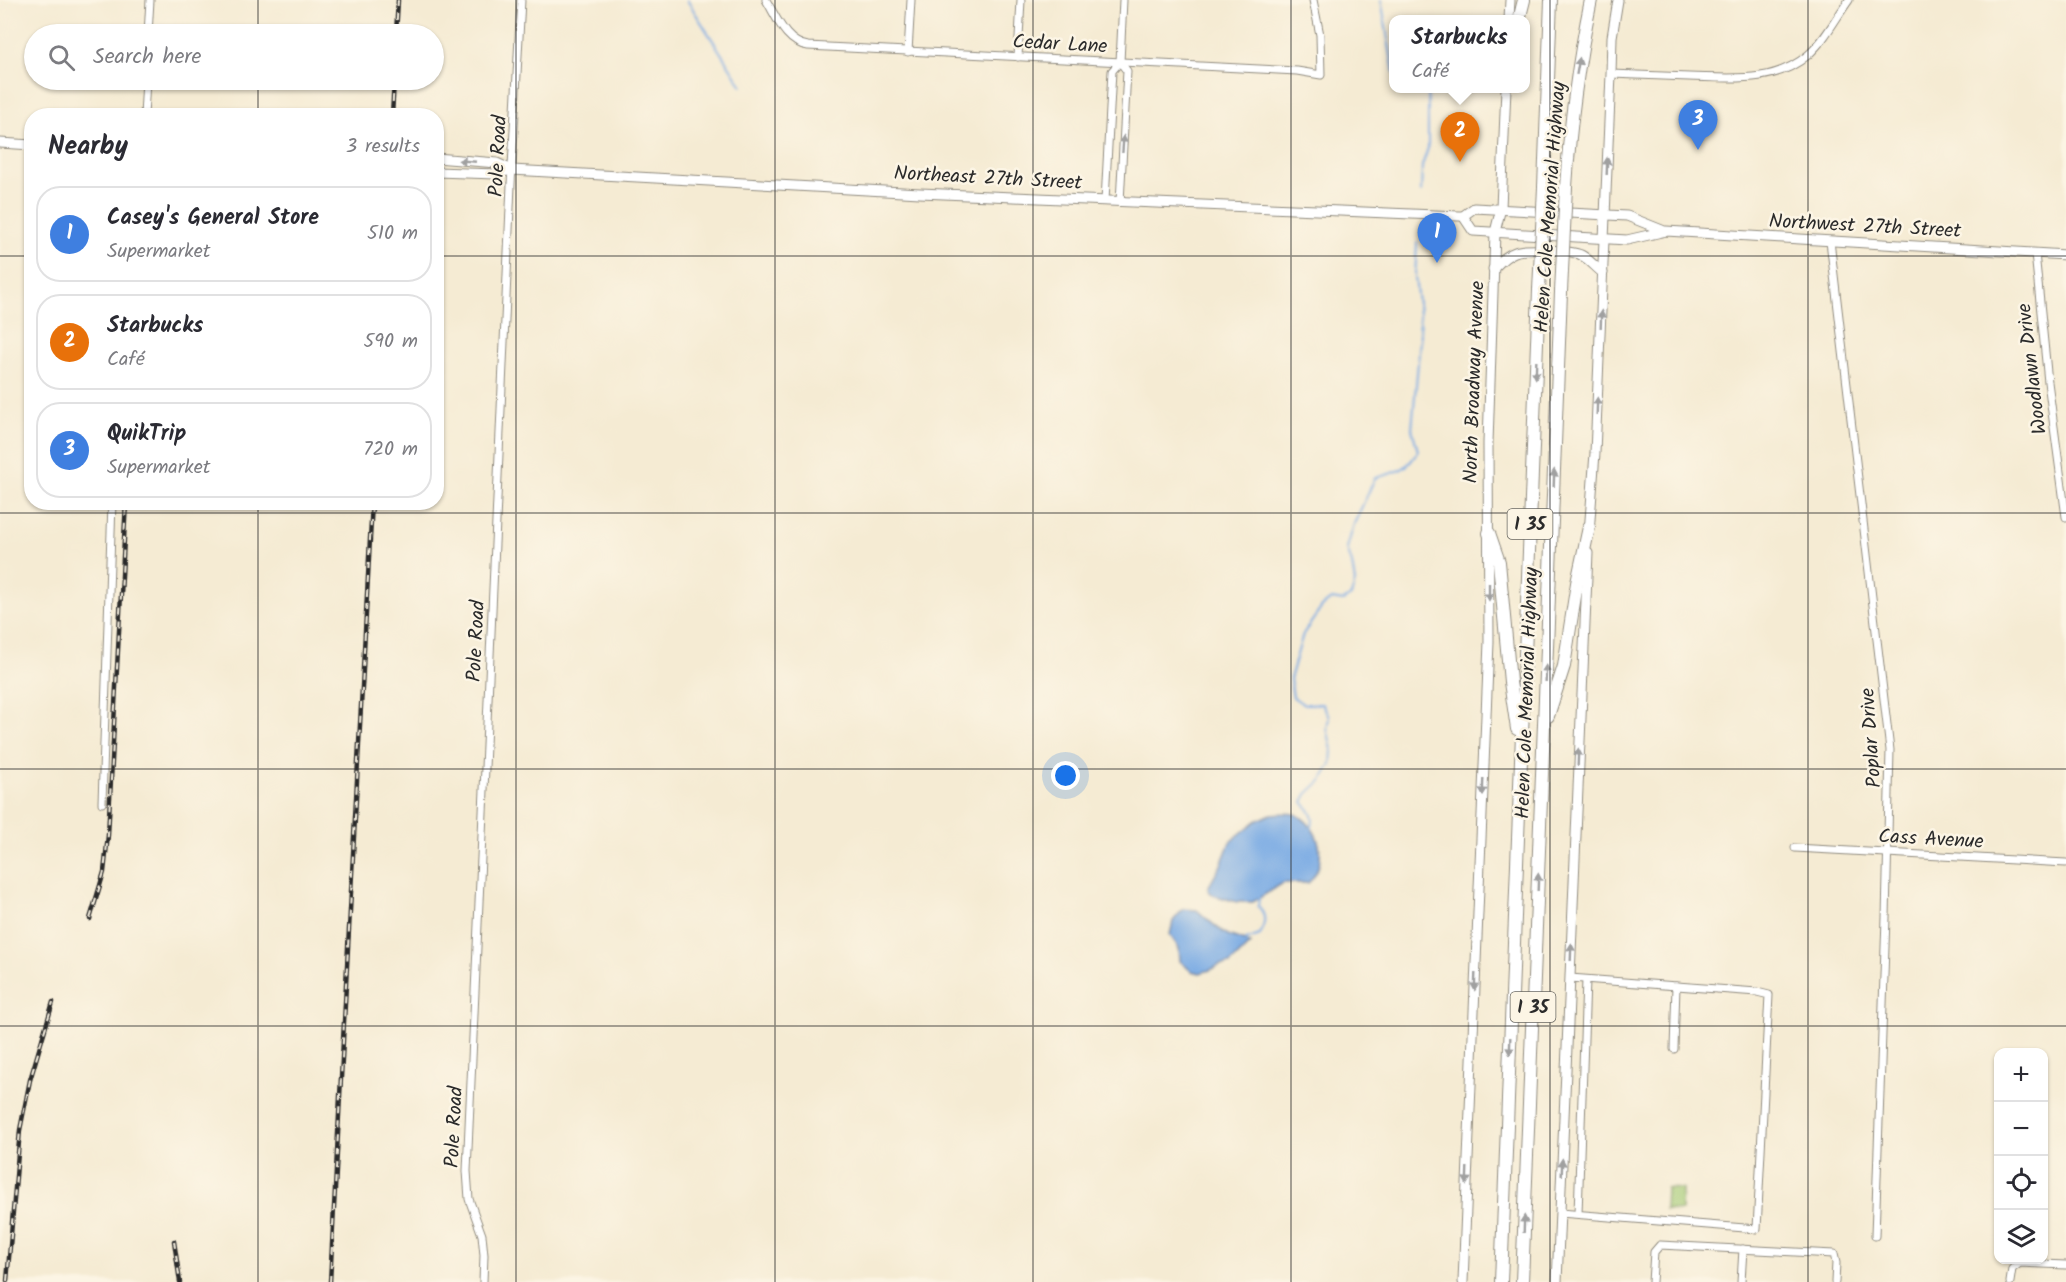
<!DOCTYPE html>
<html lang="en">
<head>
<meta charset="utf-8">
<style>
	body { margin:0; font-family:Kalam,sans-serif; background:#f7f7f7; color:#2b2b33 }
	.controls { position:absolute; right:18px; bottom:18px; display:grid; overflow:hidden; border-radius:12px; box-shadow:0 2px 4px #0004 }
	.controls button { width:54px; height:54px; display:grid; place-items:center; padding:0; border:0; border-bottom:2px solid #e1e1e2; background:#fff; color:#2b2b33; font:30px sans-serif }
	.you { position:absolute; left:1066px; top:776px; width:21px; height:21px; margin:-15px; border:4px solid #fff; border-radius:50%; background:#1a73e8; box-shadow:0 0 0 9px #1a73e833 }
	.badge { display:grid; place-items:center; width:39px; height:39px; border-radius:50%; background:#db2777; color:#fff; font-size:20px; font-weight:700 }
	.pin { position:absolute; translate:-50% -50px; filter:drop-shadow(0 2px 3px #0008) }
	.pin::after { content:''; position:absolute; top:32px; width:21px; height:18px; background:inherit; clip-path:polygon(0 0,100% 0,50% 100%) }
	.popup { position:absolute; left:1389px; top:15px; width:141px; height:78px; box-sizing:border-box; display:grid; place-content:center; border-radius:12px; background:#fff; filter:drop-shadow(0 2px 4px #0005); font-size:20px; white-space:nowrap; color:#7c7c81 }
	.popup b { font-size:22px; color:#2b2b33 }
	.popup::after { content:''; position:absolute; left:50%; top:100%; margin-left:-12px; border:12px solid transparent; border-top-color:#fff }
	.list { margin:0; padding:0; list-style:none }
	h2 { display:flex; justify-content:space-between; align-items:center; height:78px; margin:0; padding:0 24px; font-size:26px }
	h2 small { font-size:20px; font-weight:400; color:#7c7c81 }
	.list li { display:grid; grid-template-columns:39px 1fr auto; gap:18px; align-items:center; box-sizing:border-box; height:96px; margin:0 12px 12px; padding:0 12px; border:2px solid #e1e1e2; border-radius:24px }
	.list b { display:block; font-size:22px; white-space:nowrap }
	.list p { margin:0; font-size:20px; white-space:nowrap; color:#7c7c81 }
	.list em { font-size:20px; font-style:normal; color:#7c7c81 }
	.icon { flex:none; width:33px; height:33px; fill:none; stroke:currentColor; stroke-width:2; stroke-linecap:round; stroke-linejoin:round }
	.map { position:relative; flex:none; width:2066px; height:1282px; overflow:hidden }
	.search { position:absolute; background:#fff; box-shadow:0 2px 4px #0004; left:24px; top:24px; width:420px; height:66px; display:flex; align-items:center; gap:15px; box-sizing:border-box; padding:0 21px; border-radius:33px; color:#7c7c81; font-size:22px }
	.panel { position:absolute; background:#fff; box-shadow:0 2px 4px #0004; left:24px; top:108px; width:420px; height:402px; border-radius:24px }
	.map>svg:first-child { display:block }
</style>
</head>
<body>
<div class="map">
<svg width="2066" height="1282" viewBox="0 0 2066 1282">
	<rect width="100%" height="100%" fill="#fcf5e5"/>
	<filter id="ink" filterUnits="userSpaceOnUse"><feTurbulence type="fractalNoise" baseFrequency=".0167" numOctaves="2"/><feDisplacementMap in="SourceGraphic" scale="12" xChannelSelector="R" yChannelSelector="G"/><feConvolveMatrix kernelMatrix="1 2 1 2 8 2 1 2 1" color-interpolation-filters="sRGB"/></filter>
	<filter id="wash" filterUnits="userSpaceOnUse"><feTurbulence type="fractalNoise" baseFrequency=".008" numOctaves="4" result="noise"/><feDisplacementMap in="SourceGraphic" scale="24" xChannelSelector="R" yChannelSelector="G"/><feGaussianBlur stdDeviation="1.35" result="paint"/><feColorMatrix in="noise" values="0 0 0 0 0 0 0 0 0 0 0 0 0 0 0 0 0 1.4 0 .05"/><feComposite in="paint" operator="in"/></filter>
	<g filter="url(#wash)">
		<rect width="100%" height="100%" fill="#f5ebd3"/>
		<path fill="#a3c973" stroke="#677a4f" stroke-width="1.5" d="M1666,1188L1682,1189L1681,1211L1665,1210Z"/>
		<g fill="#79aae4" stroke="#526a88" stroke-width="1.5">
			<path d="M1271,814C1279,814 1292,811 1299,816C1322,830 1328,865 1308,883H1283L1253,902H1237L1213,895L1208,890L1209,886L1221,865L1230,842L1256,821Z"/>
			<path d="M1183,909L1197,910C1207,919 1216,928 1228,935C1235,939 1244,938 1250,944L1230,964L1220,965L1210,970L1200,973L1191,971L1180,961L1179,948L1170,935L1173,921Z"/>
		</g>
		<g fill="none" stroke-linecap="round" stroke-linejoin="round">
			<g stroke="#79aae4" stroke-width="2">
				<path d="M687,0L742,86"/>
				<path d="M1381,0L1394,72"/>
				<path d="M1421,192L1422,166L1428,148V93L1426,88"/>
				<path d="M1311,829C1316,818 1310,810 1303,802L1307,794L1322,780L1331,764L1332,750L1327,728L1329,717L1322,704H1303L1293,697L1290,679L1303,634L1322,607L1332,599L1343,601L1351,596L1355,582L1352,564L1347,548L1354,524L1375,478C1396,472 1407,471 1418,451L1412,429L1420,340L1419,314L1415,276L1417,243"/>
				<path d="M1246,940L1260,935C1265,924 1267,915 1258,906L1259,897"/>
			</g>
		</g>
	</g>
	<g filter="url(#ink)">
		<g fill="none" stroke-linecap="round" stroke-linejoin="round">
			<defs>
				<g id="street">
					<path d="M766,0C777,18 786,43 808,46L1297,71L1321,75L1320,35L1313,0"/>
					<path d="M148,34L150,0"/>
					<path d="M908,52L911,0"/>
					<path d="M1018,57L1021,0"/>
					<path d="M1611,74C1637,75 1663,76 1689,77C1731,78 1774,84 1808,55C1825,40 1836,18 1849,0"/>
					<path d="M144,116L146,80"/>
					<path d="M1105,201L1112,71L1120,62L1123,0"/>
					<path d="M1120,202L1127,71L1120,62"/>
					<path d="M1830,241L1890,750L1886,918L1875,1236"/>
					<path d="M2035,253L2048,382L2066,517"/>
					<path d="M102,803L112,502"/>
					<path d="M1795,848L2066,863"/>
					<path d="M1674,1049L1676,986"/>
					<path d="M1560,1213L1757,1229L1769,995L1757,992L1570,978"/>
					<path d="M1578,1214L1586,980"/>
					<path d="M483,1282L484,1255L482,1235L469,1199L467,1171L511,185L521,0"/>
					<path d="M1652,1282L1654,1252L1660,1245L1834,1254L1836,1263L1835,1282"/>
					<path d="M1741,1282L1743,1249"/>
					<path d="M2010,1282L2012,1269L2020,1263L2066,1265"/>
				</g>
				<g id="secondary">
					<path d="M1509,20L1510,0"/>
					<path d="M0,143L32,145"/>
					<path d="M436,158L497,163L512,170"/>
					<path d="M436,172L496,174L512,170L920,193L1459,216H1463L1474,208L1627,216L1662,230"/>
					<path d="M1463,216L1473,231L1627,240L1666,231L2066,255"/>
					<path d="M1493,269C1500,262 1506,255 1515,252C1526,248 1571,250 1581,255C1589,259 1596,268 1603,273"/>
					<path d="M1589,533L1595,453L1611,74L1612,37L1618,0"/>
					<path d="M1463,1282L1489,642L1488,443L1495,232L1501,208L1506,88"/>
					<path d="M1557,1282L1588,553"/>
				</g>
				<g id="highway">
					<path d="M1519,20L1524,0"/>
					<path d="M1544,187L1551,0"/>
					<path d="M1566,187C1570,123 1578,62 1591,0"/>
					<path d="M1489,533L1499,562L1510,682L1517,729"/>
					<path d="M1548,716L1564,666L1577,583L1589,527"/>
					<path d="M1501,1282L1539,290"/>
					<path d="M1522,1282L1561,292"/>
				</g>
			</defs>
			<use href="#street" stroke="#908b7f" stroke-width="9"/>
			<use href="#secondary" stroke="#908b7f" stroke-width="11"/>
			<use href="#highway" stroke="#908b7f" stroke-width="14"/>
			<use href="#street" stroke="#fff" stroke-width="7"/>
			<use href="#secondary" stroke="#fff" stroke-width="9"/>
			<use href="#highway" stroke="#fff" stroke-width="12"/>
			<defs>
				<g id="rail">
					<path d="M396,34L398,0"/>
					<path d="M392,116L394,80"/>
					<path d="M90,919L104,872L108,835L126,502"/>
					<path d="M174,1241L180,1282"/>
					<path d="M7,1281L20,1130L30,1080L53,1002"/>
					<path d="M330,1282L372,502"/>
				</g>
			</defs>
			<use href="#rail" stroke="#2b2b2b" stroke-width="4.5"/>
			<use href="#rail" stroke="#fcf5e5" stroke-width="2" stroke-dasharray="7" stroke-linecap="butt"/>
			<defs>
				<g id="highway-bridge">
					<path d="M1539,290L1544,187"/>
					<path d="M1561,292L1566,187"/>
				</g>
			</defs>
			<use href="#highway-bridge" stroke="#908b7f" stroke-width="14" stroke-linecap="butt"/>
			<use href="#highway-bridge" stroke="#fff" stroke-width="12"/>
		</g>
		<defs><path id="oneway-solid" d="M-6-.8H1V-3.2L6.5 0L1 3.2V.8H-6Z" transform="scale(1.5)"/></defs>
		<g fill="#a0a0a0">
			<use href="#oneway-solid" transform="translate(1578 66) rotate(-80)"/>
			<use href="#oneway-solid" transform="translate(1123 144) rotate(-86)"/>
			<use href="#oneway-solid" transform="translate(467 161) rotate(-175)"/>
			<use href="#oneway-solid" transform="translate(1607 166) rotate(-88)"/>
			<use href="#oneway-solid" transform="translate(1601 319) rotate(-88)"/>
			<use href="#oneway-solid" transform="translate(1536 370) rotate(92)"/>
			<use href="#oneway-solid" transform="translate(1597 406) rotate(-88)"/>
			<use href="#oneway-solid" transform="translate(1554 478) rotate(-88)"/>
			<use href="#oneway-solid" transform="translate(1489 592) rotate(90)"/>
			<use href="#oneway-solid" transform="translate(1546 673) rotate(-88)"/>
			<use href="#oneway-solid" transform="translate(1578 757) rotate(-88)"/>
			<use href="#oneway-solid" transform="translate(1483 787) rotate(92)"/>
			<use href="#oneway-solid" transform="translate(1538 882) rotate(-88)"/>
			<use href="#oneway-solid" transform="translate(1571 952) rotate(-88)"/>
			<use href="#oneway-solid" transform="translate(1475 982) rotate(92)"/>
			<use href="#oneway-solid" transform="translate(1510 1046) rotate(92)"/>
			<use href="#oneway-solid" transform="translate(1562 1167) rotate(-88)"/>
			<use href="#oneway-solid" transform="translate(1467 1176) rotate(92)"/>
			<use href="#oneway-solid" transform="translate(1524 1224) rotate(-88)"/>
		</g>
	</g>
	<path fill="none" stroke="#2b2b2b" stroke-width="1.5" stroke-opacity="0.55" d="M258,0V34M516,0V1282M775,0V1282M1033,0V1282M1291,0V1282M1550,0V1282M1808,0V1282M258,80V116M0,256H32M436,256H2066M258,502V1282M0,513H2066M0,769H2066M0,1026H2066"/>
	<g text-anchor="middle" stroke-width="5" stroke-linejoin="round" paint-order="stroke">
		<g fill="#fcf5e5" stroke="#6a6863" stroke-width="1.5">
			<rect x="1507.5" y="509" width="45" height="30" rx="4.5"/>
			<rect x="1510.5" y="992" width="45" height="30" rx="4.5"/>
		</g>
		<g font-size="18" font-weight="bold" fill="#2b2b2b">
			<text x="1530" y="530">I 35</text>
			<text x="1533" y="1013">I 35</text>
		</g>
		<g font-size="20" fill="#2b2b2b" stroke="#fcf5e5">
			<text transform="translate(1060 43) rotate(3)" y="7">Cedar Lane</text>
			<text transform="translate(497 156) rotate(-87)" y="7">Pole Road</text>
			<text transform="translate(988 177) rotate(3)" y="7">Northeast 27th Street</text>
			<text transform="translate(1549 207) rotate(-86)" y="7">Helen Cole Memorial Highway</text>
			<text transform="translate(1865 225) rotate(3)" y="7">Northwest 27th Street</text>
			<text transform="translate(2031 369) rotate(-97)" y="7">Woodlawn Drive</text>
			<text transform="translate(1473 382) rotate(-88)" y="7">North Broadway Avenue</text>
			<text transform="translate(475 641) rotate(-87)" y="7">Pole Road</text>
			<text transform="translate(1526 693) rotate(-88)" y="7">Helen Cole Memorial Highway</text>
			<text transform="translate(1870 738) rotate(-94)" y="7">Poplar Drive</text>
			<text transform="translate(1931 838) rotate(3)" y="7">Cass Avenue</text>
			<text transform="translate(453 1127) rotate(-87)" y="7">Pole Road</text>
		</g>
	</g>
</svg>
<div class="controls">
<button>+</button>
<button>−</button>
<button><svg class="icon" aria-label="locate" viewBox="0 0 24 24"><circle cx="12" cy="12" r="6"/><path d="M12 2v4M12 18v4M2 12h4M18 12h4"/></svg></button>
<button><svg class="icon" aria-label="layers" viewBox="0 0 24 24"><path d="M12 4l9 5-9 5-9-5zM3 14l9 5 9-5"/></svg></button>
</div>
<div class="you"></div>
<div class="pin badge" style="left:1437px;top:263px;background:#3f7fe0">1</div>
<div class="pin badge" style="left:1460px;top:162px;background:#e8710a">2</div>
<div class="popup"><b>Starbucks</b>Café</div>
<div class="pin badge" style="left:1698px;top:150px;background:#3f7fe0">3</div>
<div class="search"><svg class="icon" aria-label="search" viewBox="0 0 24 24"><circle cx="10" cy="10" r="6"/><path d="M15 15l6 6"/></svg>Search here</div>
<section class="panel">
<h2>Nearby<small>3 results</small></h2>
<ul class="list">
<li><span class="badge" style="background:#3f7fe0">1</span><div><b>Casey's General Store</b><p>Supermarket</p></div><em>510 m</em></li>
<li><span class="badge" style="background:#e8710a">2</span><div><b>Starbucks</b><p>Café</p></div><em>590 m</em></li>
<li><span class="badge" style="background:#3f7fe0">3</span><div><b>QuikTrip</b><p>Supermarket</p></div><em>720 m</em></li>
</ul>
</section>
</div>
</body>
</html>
